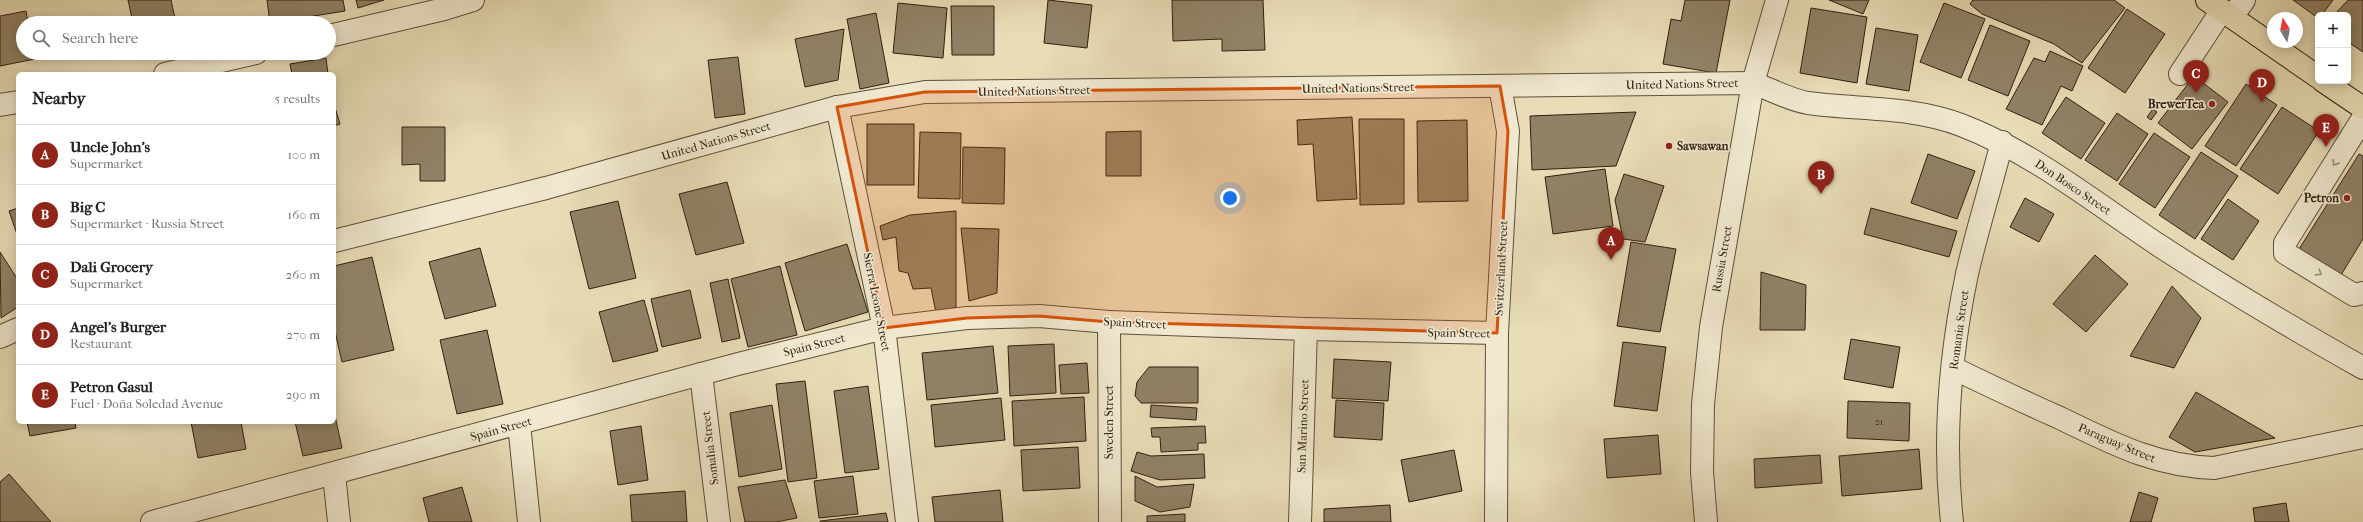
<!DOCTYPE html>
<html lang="en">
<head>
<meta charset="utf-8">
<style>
	body { margin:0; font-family:"IM FELL French Canon",serif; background:#f6f6f6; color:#202124 }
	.controls { position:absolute; right:12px; top:12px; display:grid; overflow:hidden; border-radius:6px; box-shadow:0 2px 10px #0003 }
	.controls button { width:36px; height:36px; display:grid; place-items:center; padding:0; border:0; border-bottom:1px solid #e0e0e0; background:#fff; color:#202124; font:20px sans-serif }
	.compass { position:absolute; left:2267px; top:12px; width:36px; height:36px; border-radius:50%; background:#fff; box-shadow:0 2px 10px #0003; rotate:350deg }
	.you { position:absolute; left:1230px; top:198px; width:14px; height:14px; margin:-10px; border:3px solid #fff; border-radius:50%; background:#1a73e8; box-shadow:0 0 0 6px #1a73e833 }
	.badge { display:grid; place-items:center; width:26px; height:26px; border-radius:50%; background:#8f2418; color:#fff; font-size:13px; font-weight:700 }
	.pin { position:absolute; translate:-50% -33px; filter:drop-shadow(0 1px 2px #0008) }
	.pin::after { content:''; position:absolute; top:21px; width:14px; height:12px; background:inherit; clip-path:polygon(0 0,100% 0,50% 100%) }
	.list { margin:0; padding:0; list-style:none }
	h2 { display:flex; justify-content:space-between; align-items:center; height:52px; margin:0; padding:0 16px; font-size:17px }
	h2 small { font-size:13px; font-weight:400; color:#757577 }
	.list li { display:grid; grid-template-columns:26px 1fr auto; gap:12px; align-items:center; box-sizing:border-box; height:60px; padding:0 16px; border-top:1px solid #e0e0e0 }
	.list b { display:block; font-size:15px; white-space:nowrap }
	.list p { margin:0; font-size:13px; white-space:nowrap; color:#757577 }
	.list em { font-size:13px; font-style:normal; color:#757577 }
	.icon { flex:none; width:22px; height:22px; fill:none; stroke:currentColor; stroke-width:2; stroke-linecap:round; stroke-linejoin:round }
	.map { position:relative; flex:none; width:2363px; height:522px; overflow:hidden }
	.search { position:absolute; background:#fff; box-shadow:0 2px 10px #0003; left:16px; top:16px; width:320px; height:44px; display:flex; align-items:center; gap:10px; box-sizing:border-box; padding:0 14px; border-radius:22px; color:#757577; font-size:15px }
	.panel { position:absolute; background:#fff; box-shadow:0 2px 10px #0003; left:16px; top:72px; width:320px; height:352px; border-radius:6px }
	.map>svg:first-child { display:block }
</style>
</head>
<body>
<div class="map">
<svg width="2363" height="522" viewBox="0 0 2363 522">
	<rect width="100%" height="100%" fill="#e8ddb7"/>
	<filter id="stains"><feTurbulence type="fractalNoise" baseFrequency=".005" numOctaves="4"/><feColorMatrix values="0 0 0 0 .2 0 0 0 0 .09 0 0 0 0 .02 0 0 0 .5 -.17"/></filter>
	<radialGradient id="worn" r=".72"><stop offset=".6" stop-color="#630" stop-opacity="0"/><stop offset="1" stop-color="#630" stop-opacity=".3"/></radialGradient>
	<g fill="#908267" stroke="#302010">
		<path d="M128,0H171L176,23H133Z"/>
		<path d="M267,0H343L345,11L270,23Z"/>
		<path d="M356,0H384L358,8Z"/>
		<path d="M1048,0L1092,5L1087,48L1044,43Z"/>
		<path d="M1172,0H1263L1265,50L1222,51V39L1173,41Z"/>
		<path d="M1685,0H1730L1716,73L1663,64L1671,19L1681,21Z"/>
		<path d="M1829,0H1869L1863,14Z"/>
		<path d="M1973,0H2114L2125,8L2082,63L2054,44L1982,14L1970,4Z"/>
		<path d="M2293,0H2333L2322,15H2318V18Z"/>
		<path d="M2348,0H2363V52L2348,42V15H2334Z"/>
		<path d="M898,3L947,8L943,58L893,53Z"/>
		<path d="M1944,3L1985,19L1961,78L1920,62Z"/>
		<path d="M951,6H994V55H952Z"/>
		<path d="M1811,8L1867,17L1857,83L1800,73Z"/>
		<path d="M2127,9L2165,34L2125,93L2088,68Z"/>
		<path d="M26,11L28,23H23V53H34L35,59L0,66V16Z"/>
		<path d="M876,13L889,83L860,89L847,19Z"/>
		<path d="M1990,25L2030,41L2008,96L1968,80Z"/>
		<path d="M1876,28L1918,35L1909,91L1866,84Z"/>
		<path d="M844,29L838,80L805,87L795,39Z"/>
		<path d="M2050,51L2083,66L2072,91L2061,86L2042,125L2006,109L2034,58L2045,62Z"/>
		<path d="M738,57L745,114L715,118L708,60Z"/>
		<path d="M326,58L328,74H292L290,64Z"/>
		<path d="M2194,76L2228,102L2192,149L2158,123Z"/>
		<path d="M2246,84L2277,105L2236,166L2205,146Z"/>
		<path d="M2066,97L2105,123L2081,159L2042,133Z"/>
		<path d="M334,104L340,124L334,126Z"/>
		<path d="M2282,107L2319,131L2278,194L2240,169Z"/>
		<path d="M2153,109L2157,112L2151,120L2147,117Z"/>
		<path d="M1636,112L1616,166L1532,170L1530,116Z"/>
		<path d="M2117,113L2148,134L2117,181L2085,160Z"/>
		<path d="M1352,117L1357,199L1317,201L1313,144L1298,145L1297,120Z"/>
		<path d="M1359,119H1404V204L1360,205Z"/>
		<path d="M1467,120L1468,201L1418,202L1417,121Z"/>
		<rect x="867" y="124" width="47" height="61"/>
		<path d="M402,127H445V181H420V164L402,165Z"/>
		<path d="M1141,131V176H1106V132Z"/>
		<path d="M920,132L961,133L960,199L918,198Z"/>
		<path d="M2154,133L2190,157L2155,208L2119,184Z"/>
		<path d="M963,147L1005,148L1004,204L962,203Z"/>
		<path d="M2201,152L2238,176L2195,239L2159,215Z"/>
		<path d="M1928,154L1975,171L1957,219L1911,203Z"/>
		<path d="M2359,154L2363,156V239L2341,275L2299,249Z"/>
		<path d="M1605,169L1613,226L1553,234L1545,177Z"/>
		<path d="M1624,174L1664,186L1645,242L1623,239L1615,200Z"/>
		<path d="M727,182L744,243L696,255L679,194Z"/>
		<path d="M2025,198L2054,214L2039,242L2010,227Z"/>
		<path d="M2228,199L2259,221L2233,260L2201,239Z"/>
		<path d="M618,201L636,278L589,289L570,212Z"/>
		<path d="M18,208V237L9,211Z"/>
		<path d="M1871,208L1957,231L1949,257L1864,234Z"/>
		<path d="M956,211V307L936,313L931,288L913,289L908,273L899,271L896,237L883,240L880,226L910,215Z"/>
		<path d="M961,228L999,229L997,293L969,301Z"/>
		<path d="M1631,242L1676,249L1660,332L1617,326Z"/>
		<path d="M847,244L868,312L805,331L785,263Z"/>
		<path d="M480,248L496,306L445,319L429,262Z"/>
		<path d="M0,252L18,280V307L1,318Z"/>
		<path d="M2095,255L2128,284L2086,332L2053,304Z"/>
		<path d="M372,257L394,350L342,362L334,327V266Z"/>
		<path d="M780,266L797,335L748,347L731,279Z"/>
		<path d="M1761,272L1806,285L1805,330H1760Z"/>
		<path d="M728,279L740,338L722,342L710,283Z"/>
		<path d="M2172,286L2201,318L2174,368L2130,356Z"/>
		<path d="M690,290L701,338L662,347L651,299Z"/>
		<path d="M644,300L658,351L613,362L599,312Z"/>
		<path d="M487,330L503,404L457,414L440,340Z"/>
		<path d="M1851,339L1900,347L1893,388L1844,379Z"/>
		<path d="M1623,342L1666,347L1657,411L1614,406Z"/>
		<path d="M1054,344L1056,393L1010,396L1008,346Z"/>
		<path d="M993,346L998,393L927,400L922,353Z"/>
		<path d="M1334,359L1391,362L1388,401L1332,398Z"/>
		<path d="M1087,363L1089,393L1061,394L1059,365Z"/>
		<path d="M1149,367H1198V403H1141L1135,396L1137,382Z"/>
		<path d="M805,381L817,478L788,482L776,384Z"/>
		<path d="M868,386L879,469L845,473L834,391Z"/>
		<path d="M2196,392L2275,438L2195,452L2169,437Z"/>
		<path d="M1084,397L1086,441L1014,446L1012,401Z"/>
		<path d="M1001,398L1005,440L935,447L931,405Z"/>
		<path d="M1336,400L1384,403L1382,440L1334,437Z"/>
		<path d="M1848,401L1910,403L1909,441L1847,438Z"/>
		<path d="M772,405L782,469L739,477L730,413Z"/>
		<path d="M1151,405L1197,408L1196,420L1150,417Z"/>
		<path d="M334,411L342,448L303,456L295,422H334Z"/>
		<path d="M27,422H75L76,428L30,436Z"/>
		<path d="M191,422H241L246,449L198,458Z"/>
		<path d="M641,426L648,480L618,485L610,431Z"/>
		<path d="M1205,426L1206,443H1198V450L1161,452L1160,437H1152L1151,428Z"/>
		<path d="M1658,435L1661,474L1607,478L1604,439Z"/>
		<path d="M1078,447L1080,488L1023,491L1021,450Z"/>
		<path d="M1919,449L1922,489L1842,496L1839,456Z"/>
		<path d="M1454,450L1462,491L1409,502L1401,460Z"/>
		<path d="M1137,452L1151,456L1204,454L1205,478L1160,480L1131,471Z"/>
		<path d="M1820,455L1822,483L1755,488L1754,459Z"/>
		<path d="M9,474L51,522H0V482Z"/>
		<path d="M853,476L858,514L819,518L814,481Z"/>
		<path d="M1135,476L1157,487L1194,484L1190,507L1160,512L1135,501Z"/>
		<path d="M785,480L797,518L776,522H745L738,487Z"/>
		<path d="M462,487L472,522H429L423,498Z"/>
		<path d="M1000,490L1003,522H935L932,497Z"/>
		<path d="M685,491L687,522H632L630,495Z"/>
		<path d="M2139,492L2158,498L2151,522H2130Z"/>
		<path d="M2286,503L2289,522H2255L2253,508Z"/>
		<path d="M1390,505L1391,522H1324V509Z"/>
		<path d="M886,513L888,522H820V521Z"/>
		<path d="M1185,514V522H1147V516Z"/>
	</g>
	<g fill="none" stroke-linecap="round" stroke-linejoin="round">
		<defs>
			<g id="minor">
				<path d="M2232,17L2244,0"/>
				<path d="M329,36L444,9L473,0"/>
				<path d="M165,74L256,53"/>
				<path d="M2180,74L2222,10"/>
				<path d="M0,105L18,102"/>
				<path d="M837,107L884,328L907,522"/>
				<path d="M2363,118L2285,243V253L2354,295L2363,293"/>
				<path d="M334,241L546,188L837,107L925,92L1753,83C1770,89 1790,100 1808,103C1859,110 1912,106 1961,125C2034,153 2095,203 2160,246C2226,289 2294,329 2363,368"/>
				<path d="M1109,322L1110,522"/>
				<path d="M0,337L18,329"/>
				<path d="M1953,368C1988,385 2024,402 2060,418C2112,443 2154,466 2214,468L2363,437"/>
				<path d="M701,374L719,522"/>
				<path d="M519,424L529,522"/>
				<path d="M334,474L339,522"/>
				<path d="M152,522L738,364L884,328L967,318L1039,316L1109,322L1306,329L1497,333"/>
				<path d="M1300,522L1306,329"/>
				<path d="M1496,522L1497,333L1508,131L1500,86"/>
				<path d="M1706,522L1702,472L1703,404L1711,327L1753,83L1777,0"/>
				<path d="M1952,522C1943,440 1950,355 1967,274C1977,230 1991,186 2002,142"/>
			</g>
			<g id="major">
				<path d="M2207,0L2318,77"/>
				<path d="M2323,81L2363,108"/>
			</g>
		</defs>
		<use href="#minor" stroke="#5e4f3a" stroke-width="24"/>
		<use href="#major" stroke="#302010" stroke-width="24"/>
		<use href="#minor" stroke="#f0e9d0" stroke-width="22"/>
		<use href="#major" stroke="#e8ddb7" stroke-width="22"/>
	</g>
	<defs><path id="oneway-chevron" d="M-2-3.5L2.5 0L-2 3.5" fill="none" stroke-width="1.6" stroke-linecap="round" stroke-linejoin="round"/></defs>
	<g stroke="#9a8f7a">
		<use href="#oneway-chevron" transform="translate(2335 163) rotate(122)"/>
		<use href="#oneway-chevron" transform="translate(2319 273) rotate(32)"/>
	</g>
	<path fill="#d6530c" fill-opacity="0.2" stroke="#d6530c" stroke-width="3" stroke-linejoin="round" d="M1500,86L1508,131L1497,333L1109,322L1039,316L967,318L884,328L837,107L925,92Z"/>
	<g fill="#8f2418" stroke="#f0e9d0" stroke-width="1.5">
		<circle cx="2212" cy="104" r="4"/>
		<circle cx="1669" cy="146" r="4"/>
		<circle cx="2347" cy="198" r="4"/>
	</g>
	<g text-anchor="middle" stroke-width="3.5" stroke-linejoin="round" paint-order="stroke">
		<g font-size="10" fill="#483826">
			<text x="1879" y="425">21</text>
		</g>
		<g font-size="12" fill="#302010" stroke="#f0e9d0">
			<text transform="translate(1682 84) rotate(-1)" y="4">United Nations Street</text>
			<text transform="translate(1358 88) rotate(-1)" y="4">United Nations Street</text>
			<text transform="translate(1034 91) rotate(-1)" y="4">United Nations Street</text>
			<text transform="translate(716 141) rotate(-16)" y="4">United Nations Street</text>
			<text transform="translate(2073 187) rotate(34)" y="4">Don Bosco Street</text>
			<text transform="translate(1722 259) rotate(-80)" y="4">Russia Street</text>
			<text transform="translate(1501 268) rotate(-87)" y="4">Switzerland Street</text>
			<text transform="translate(877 302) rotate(79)" y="4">Sierra Leone Street</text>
			<text transform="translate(1135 323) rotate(3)" y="4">Spain Street</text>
			<text transform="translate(1959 330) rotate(-82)" y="4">Romania Street</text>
			<text transform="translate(1459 333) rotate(1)" y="4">Spain Street</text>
			<text transform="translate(814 345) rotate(-14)" y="4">Spain Street</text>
			<text transform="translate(1109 422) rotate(-90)" y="4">Sweden Street</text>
			<text transform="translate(1303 426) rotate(-88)" y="4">San Marino Street</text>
			<text transform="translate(501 429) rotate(-15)" y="4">Spain Street</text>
			<text transform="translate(2117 443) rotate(23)" y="4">Paraguay Street</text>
			<text transform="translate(710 448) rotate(-97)" y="4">Somalia Street</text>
		</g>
		<g font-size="12" font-weight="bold" fill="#302010" stroke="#f0e9d0" text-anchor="end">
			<text x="2204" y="108">BrewerTea</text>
			<text x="1677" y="150" text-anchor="start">Sawsawan</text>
			<text x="2339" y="202">Petron</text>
		</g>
	</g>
	<rect width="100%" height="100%" filter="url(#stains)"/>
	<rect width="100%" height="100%" fill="url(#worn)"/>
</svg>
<div class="controls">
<button>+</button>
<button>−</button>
</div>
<svg class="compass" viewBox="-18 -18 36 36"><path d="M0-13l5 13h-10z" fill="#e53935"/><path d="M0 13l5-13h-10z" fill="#757577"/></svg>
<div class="you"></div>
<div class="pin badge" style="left:1611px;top:260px">A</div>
<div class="pin badge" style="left:1821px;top:194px">B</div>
<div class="pin badge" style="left:2196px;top:93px">C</div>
<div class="pin badge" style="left:2262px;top:102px">D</div>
<div class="pin badge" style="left:2326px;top:147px">E</div>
<div class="search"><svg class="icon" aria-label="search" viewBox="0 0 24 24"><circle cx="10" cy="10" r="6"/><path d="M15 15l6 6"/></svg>Search here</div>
<section class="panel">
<h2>Nearby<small>5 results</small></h2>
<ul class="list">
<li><span class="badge">A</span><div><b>Uncle John's</b><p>Supermarket</p></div><em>100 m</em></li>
<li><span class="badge">B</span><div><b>Big C</b><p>Supermarket · Russia Street</p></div><em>160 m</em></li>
<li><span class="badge">C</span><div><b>Dali Grocery</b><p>Supermarket</p></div><em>260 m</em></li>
<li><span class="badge">D</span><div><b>Angel's Burger</b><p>Restaurant</p></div><em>270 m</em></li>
<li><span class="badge">E</span><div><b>Petron Gasul</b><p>Fuel · Doña Soledad Avenue</p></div><em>290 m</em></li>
</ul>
</section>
</div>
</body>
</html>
